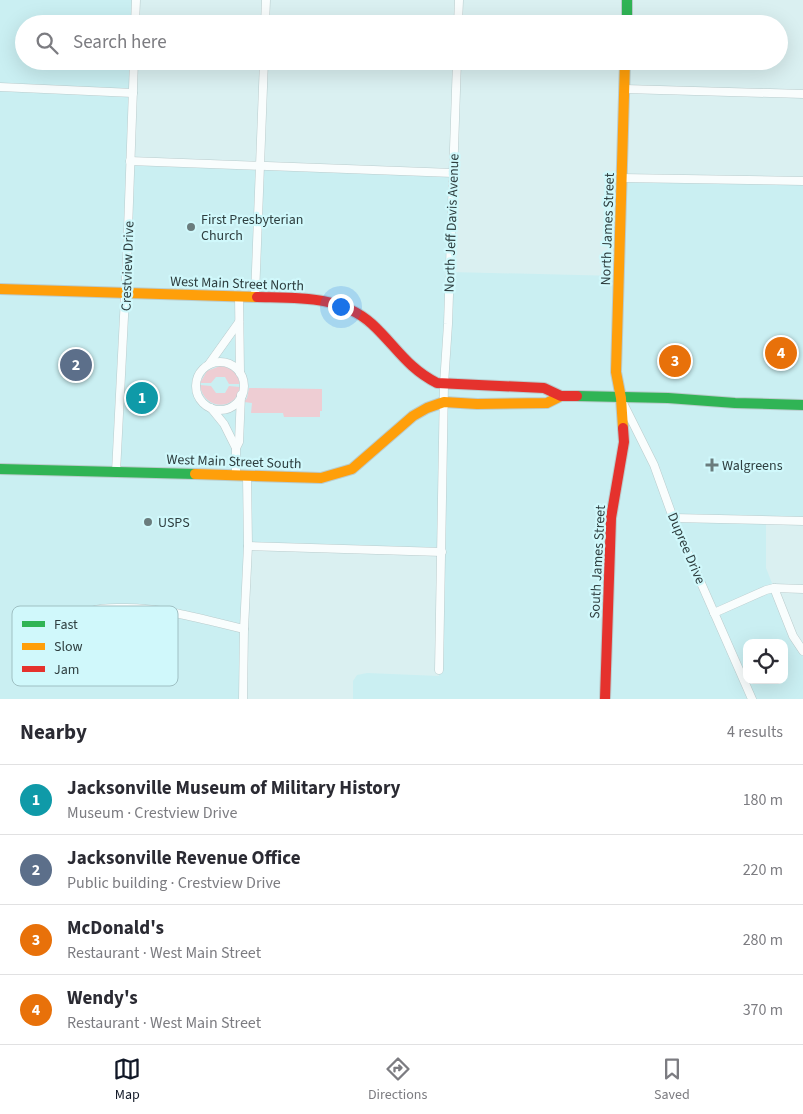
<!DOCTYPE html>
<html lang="en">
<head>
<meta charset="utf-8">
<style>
	body { margin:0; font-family:"Source Sans 3",sans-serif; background:#f2f2f3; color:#2b2b33 }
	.controls { position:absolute; right:15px; bottom:15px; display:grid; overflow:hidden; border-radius:10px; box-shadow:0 5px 20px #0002 }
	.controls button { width:45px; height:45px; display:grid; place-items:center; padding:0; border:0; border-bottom:1px solid #e1e1e2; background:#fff; color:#2b2b33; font:25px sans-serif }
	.you { position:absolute; left:340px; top:306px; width:18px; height:18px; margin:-12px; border:4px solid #fff; border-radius:50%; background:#1a73e8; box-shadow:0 0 0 8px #1a73e833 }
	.badge { display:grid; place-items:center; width:32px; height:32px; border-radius:50%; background:#111827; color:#fff; font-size:16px; font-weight:700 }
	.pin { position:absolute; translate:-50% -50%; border:2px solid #fff; box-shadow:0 1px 5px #0006 }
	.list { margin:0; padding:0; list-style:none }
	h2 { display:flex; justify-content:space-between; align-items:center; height:65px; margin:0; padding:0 20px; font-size:21px }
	h2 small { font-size:16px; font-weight:400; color:#7c7c81 }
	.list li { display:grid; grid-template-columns:32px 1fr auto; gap:15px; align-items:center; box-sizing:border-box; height:70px; padding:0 20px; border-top:1px solid #e1e1e2 }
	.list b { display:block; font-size:19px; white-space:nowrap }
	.list p { margin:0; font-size:16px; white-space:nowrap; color:#7c7c81 }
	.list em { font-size:16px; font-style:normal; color:#7c7c81 }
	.icon { flex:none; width:28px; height:28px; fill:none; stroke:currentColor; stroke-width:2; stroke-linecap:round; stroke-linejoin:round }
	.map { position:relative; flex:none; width:803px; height:699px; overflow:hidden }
	.search { position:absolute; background:#fff; box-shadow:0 5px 20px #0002; left:15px; right:15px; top:15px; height:55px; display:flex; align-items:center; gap:12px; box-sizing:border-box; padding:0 18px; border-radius:28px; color:#7c7c81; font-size:19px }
	.sheet { height:345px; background:#fff }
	nav { display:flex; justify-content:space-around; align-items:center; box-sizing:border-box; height:70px; border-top:1px solid #e1e1e2; background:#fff; font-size:14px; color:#7c7c81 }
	nav a { display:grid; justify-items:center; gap:2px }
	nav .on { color:#111827 }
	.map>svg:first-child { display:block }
</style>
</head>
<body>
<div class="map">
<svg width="803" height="699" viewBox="0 0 803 699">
	<rect width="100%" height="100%" fill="#daf0f1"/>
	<path fill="#caeff2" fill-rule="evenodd" d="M0,0H136L135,24H24V61H134L131,161L453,173L450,272L619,276L622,178L803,181V521L766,520V568L793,636L803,651V699H353V681L357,675L367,673L439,676L442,553L249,546L243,699H0ZM747,643H784V680H747Z"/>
	<g fill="#eecdd3">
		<path d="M220,366C231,367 238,373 240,384H229L225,377H216L211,383H200L207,371Z"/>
		<path d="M200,385L211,386L216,393H225L229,386L240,387C236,412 203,410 200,385Z"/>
		<path d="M249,388L322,389V411H320V417H284L283,413H251L252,403L244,402L247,398Z"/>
	</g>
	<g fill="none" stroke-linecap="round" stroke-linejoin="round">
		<defs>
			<g id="street">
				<path d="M135,24L136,0"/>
				<path d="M265,24L266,0"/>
				<path d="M458,24L459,0"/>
				<path d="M0,87L133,93"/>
				<path d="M625,89L803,94"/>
				<path d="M130,161L453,173"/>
				<path d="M622,178L803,181"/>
				<path d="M239,296L240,373"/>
				<path d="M255,296L264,61"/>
				<circle cx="220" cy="386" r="24"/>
				<path d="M209,364L239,322"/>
				<path d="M622,401L654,465L676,526L752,699"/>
				<path d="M211,408L224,424L236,448"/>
				<path d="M116,472L127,258L134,61"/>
				<path d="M236,475V448L239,442L241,395"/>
				<path d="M674,518L803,521"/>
				<path d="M248,546L442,552"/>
				<path d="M774,588L793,636L803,651"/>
				<path d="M91,611C103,607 114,608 126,608C167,608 204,620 244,629"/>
				<path d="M714,613L766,590L774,588L803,589"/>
				<path d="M439,670L444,384L448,324L457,61"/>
				<path d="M243,699L244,629L248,546L247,475"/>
			</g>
			<g id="fast">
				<path d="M627,0V24"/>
				<path d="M577,396L668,398L735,403L803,405"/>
				<path d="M0,469L195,474"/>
			</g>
			<g id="slow">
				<path d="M0,289L257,297"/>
				<path d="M623,428L621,398L616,372L625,61"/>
				<path d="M195,474L321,478L352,469L413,416L427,408L444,402L477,404L547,403L561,396"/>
			</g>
			<g id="jam">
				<path d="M257,297C296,298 340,295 372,324C395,345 407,368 437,383L544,388L561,396H577"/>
				<path d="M605,699L611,518L624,442L623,428"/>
			</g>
		</defs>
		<use href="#street" stroke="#bacccd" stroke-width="9"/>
		<use href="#fast" stroke="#bacccd" stroke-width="12"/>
		<use href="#slow" stroke="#bacccd" stroke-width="12"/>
		<use href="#jam" stroke="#bacccd" stroke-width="12"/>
		<use href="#street" stroke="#f9fdfd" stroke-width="8"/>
		<use href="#fast" stroke="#30b455" stroke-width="10"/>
		<use href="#slow" stroke="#ff9f0a" stroke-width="10"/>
		<use href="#jam" stroke="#e5322d" stroke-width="10"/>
	</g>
	<g fill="#6a7c7d" stroke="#d0f8fb" stroke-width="2">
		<circle cx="191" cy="227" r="5"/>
		<path d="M709.5 457.5h5v5h5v5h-5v5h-5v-5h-5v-5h5z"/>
		<circle cx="148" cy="522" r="5"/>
	</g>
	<g text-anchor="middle" stroke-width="4.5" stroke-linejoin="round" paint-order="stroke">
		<g font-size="14" fill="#2e3e3f" stroke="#d0f8fb" text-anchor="start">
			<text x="201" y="224">First Presbyterian<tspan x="201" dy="16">Church</tspan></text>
			<text x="722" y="470">Walgreens</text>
			<text x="158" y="527">USPS</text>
		</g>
		<g font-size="14" fill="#2e3e3f" stroke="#d0f8fb">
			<text transform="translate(451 223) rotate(-88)" y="5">North Jeff Davis Avenue</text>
			<text transform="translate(607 229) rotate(-88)" y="5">North James Street</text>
			<text transform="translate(127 266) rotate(-88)" y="5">Crestview Drive</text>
			<text transform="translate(237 283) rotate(2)" y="5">West Main Street North</text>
			<text transform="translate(234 461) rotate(2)" y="5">West Main Street South</text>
			<text transform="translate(687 548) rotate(67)" y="5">Dupree Drive</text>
			<text transform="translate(597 562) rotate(-87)" y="5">South James Street</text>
		</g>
	</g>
	<rect x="12" y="606" width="166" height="80" rx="8" fill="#d0f8fb" stroke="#9fc0c3" stroke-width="1"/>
	<rect x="22" y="621" width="23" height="6" fill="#30b455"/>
	<rect x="22" y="643" width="23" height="7" fill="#ff9f0a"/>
	<rect x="22" y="666" width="23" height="6" fill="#e5322d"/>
	<g font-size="14" fill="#2e3e3f">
		<text x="54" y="629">Fast</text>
		<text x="54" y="651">Slow</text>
		<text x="54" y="674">Jam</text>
	</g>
</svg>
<div class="controls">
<button><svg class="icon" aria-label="locate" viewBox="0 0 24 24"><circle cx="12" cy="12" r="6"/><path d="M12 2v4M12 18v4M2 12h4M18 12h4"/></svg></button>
</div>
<div class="you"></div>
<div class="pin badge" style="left:142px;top:398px;background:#0f9aa8">1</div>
<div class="pin badge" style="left:76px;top:365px;background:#5c6f8a">2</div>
<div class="pin badge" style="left:675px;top:361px;background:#e8710a">3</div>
<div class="pin badge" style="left:781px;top:353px;background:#e8710a">4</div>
<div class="search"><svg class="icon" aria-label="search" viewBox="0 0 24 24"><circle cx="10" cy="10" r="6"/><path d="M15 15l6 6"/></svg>Search here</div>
</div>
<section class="sheet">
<h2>Nearby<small>4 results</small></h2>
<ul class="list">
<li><span class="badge" style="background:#0f9aa8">1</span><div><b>Jacksonville Museum of Military History</b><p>Museum · Crestview Drive</p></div><em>180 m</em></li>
<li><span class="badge" style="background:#5c6f8a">2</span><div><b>Jacksonville Revenue Office</b><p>Public building · Crestview Drive</p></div><em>220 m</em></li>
<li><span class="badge" style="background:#e8710a">3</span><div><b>McDonald's</b><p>Restaurant · West Main Street</p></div><em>280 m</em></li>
<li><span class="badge" style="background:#e8710a">4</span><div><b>Wendy's</b><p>Restaurant · West Main Street</p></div><em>370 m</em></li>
</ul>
</section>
<nav>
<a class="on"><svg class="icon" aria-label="map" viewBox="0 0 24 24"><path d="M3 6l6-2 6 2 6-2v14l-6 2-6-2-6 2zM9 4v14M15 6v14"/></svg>Map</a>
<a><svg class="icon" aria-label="directions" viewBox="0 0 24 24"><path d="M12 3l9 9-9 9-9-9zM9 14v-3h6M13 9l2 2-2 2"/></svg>Directions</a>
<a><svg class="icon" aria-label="saved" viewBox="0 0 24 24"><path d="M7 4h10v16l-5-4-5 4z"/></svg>Saved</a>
</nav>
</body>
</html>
